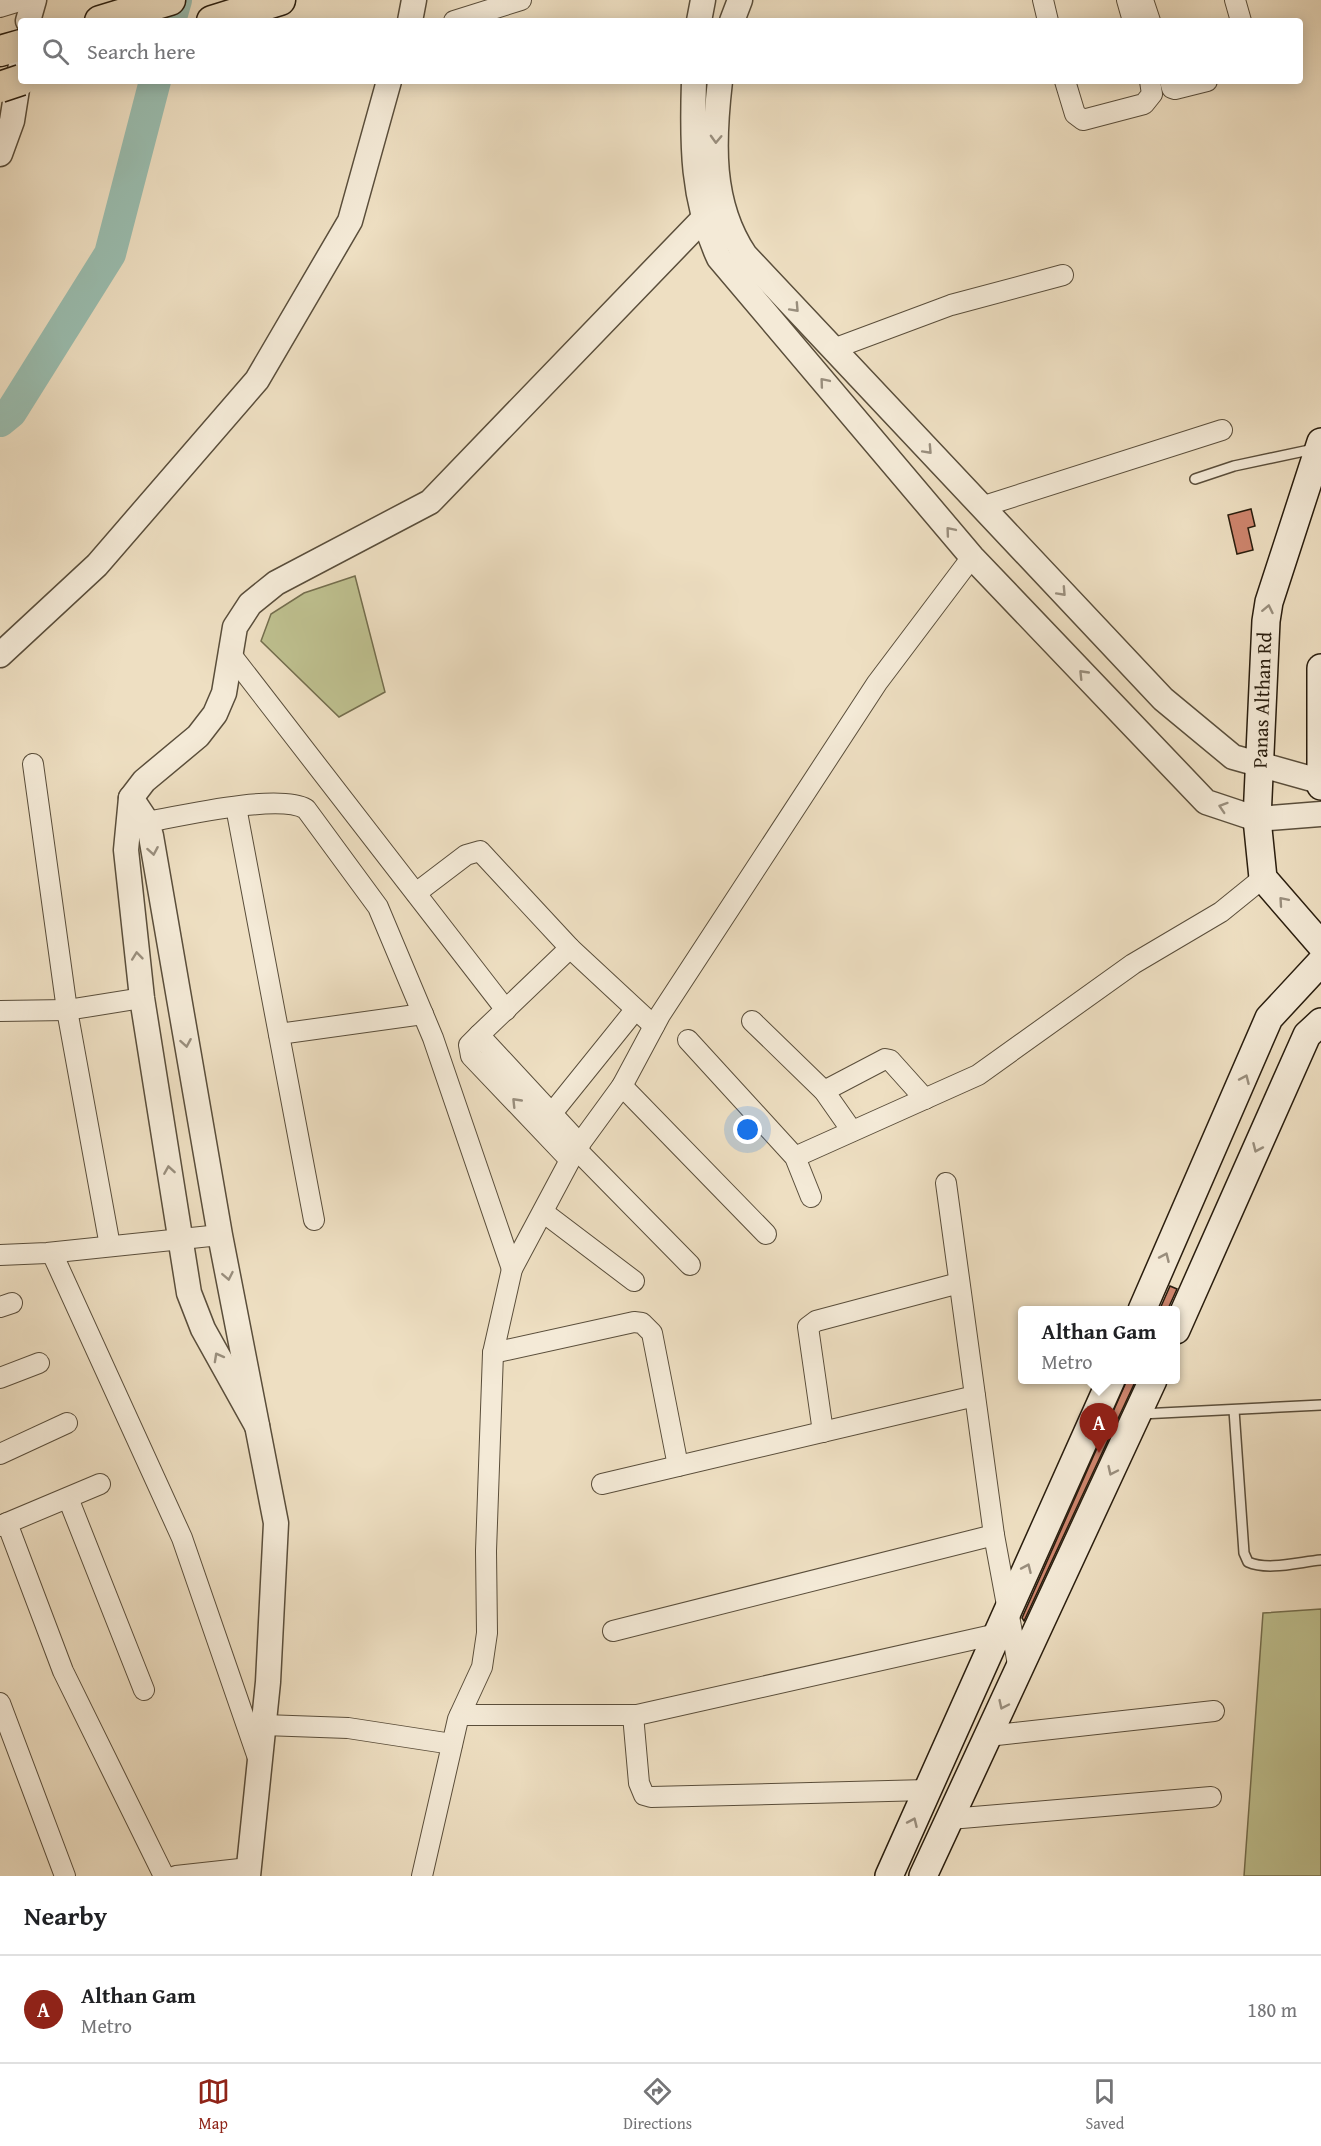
<!DOCTYPE html>
<html lang="en">
<head>
<meta charset="utf-8">
<style>
	body { margin:0; font-family:"Gentium Book Plus",serif; background:#f2f2f2; color:#202124 }
	.you { position:absolute; left:748px; top:1130px; width:21px; height:21px; margin:-15px; border:4px solid #fff; border-radius:50%; background:#1a73e8; box-shadow:0 0 0 9px #1a73e833 }
	.badge { display:grid; place-items:center; width:39px; height:39px; border-radius:50%; background:#8f2418; color:#fff; font-size:20px; font-weight:700 }
	.pin { position:absolute; translate:-50% -50px; filter:drop-shadow(0 2px 3px #0008) }
	.pin::after { content:''; position:absolute; top:32px; width:21px; height:18px; background:inherit; clip-path:polygon(0 0,100% 0,50% 100%) }
	.popup { position:absolute; left:1018px; top:1306px; width:162px; height:78px; box-sizing:border-box; display:grid; place-content:center; border-radius:6px; background:#fff; filter:drop-shadow(0 2px 4px #0005); font-size:20px; white-space:nowrap; color:#757577 }
	.popup b { font-size:22px; color:#202124 }
	.popup::after { content:''; position:absolute; left:50%; top:100%; margin-left:-12px; border:12px solid transparent; border-top-color:#fff }
	.list { margin:0; padding:0; list-style:none }
	h2 { display:flex; justify-content:space-between; align-items:center; height:78px; margin:0; padding:0 24px; font-size:26px }
	h2 small { font-size:20px; font-weight:400; color:#757577 }
	.list li { display:grid; grid-template-columns:39px 1fr auto; gap:18px; align-items:center; box-sizing:border-box; height:108px; padding:0 24px; border-top:2px solid #e0e0e0 }
	.list b { display:block; font-size:22px; white-space:nowrap }
	.list p { margin:0; font-size:20px; white-space:nowrap; color:#757577 }
	.list em { font-size:20px; font-style:normal; color:#757577 }
	.icon { flex:none; width:33px; height:33px; fill:none; stroke:currentColor; stroke-width:2; stroke-linecap:round; stroke-linejoin:round }
	.map { position:relative; flex:none; width:1321px; height:1876px; overflow:hidden }
	.search { position:absolute; background:#fff; box-shadow:0 3px 15px #0003; left:18px; right:18px; top:18px; height:66px; display:flex; align-items:center; gap:15px; box-sizing:border-box; padding:0 21px; border-radius:6px; color:#757577; font-size:22px }
	.sheet { height:186px; background:#fff }
	nav { display:flex; justify-content:space-around; align-items:center; box-sizing:border-box; height:84px; border-top:2px solid #e0e0e0; background:#fff; font-size:16px; color:#757577 }
	nav a { display:grid; justify-items:center; gap:3px }
	nav .on { color:#8f2418 }
	.map>svg:first-child { display:block }
</style>
</head>
<body>
<div class="map">
<svg width="1321" height="1876" viewBox="0 0 1321 1876">
	<rect width="100%" height="100%" fill="#eedfc2"/>
	<filter id="stains"><feTurbulence type="fractalNoise" baseFrequency=".00333" numOctaves="4"/><feColorMatrix values="0 0 0 0 .2 0 0 0 0 .09 0 0 0 0 .02 0 0 0 .5 -.17"/></filter>
	<radialGradient id="worn" r=".72"><stop offset=".6" stop-color="#630" stop-opacity="0"/><stop offset="1" stop-color="#630" stop-opacity=".3"/></radialGradient>
	<g fill="#bec08f" stroke="#746e4e" stroke-width="1.5">
		<path d="M355,576L385,692L339,717L261,641L271,614L304,593Z"/>
		<path d="M1321,1609V1876H1244L1263,1613Z"/>
	</g>
	<g fill="none" stroke-linecap="round" stroke-linejoin="round">
		<g stroke="#9abdaf" stroke-width="32">
			<path d="M170,21L176,0"/>
			<path d="M0,421L11,412L110,254L155,81"/>
		</g>
	</g>
	<g fill="#ce856d" stroke="#291d0e" stroke-width="1.5">
		<path d="M1251,509L1255,526L1248,528L1253,550L1237,554L1228,515Z"/>
		<path d="M1170,1286L1177,1289L1167,1311H1159Z"/>
		<path d="M1127,1380H1136L1024,1621L1022,1618Z"/>
	</g>
	<g fill="none" stroke-linecap="round" stroke-linejoin="round">
		<defs>
			<g id="service">
				<path d="M1195,479L1234,466L1314,449"/>
				<path d="M1234,1410L1244,1553L1248,1562C1268,1571 1299,1562 1321,1560"/>
				<path d="M1141,1414L1321,1405"/>
			</g>
			<g id="minor">
				<path d="M1043,0L1048,21"/>
				<path d="M1127,0L1133,21"/>
				<path d="M1143,0L1150,21"/>
				<path d="M1235,0L1241,21"/>
				<path d="M0,7L23,0"/>
				<path d="M454,21L521,0"/>
				<path d="M1065,81L1075,114L1083,120L1144,104L1152,94L1150,81"/>
				<path d="M1170,81L1172,88L1175,89L1207,81"/>
				<path d="M833,349L951,305L1063,275"/>
				<path d="M981,507L1222,430"/>
				<path d="M229,652L506,1010"/>
				<path d="M33,764L67,1010L110,1246"/>
				<path d="M236,807L314,1220"/>
				<path d="M147,822C180,816 279,793 306,809L378,907L433,1038L512,1269"/>
				<path d="M416,893L466,855L480,851L570,948L654,1026"/>
				<path d="M0,1011L67,1010L142,998"/>
				<path d="M752,1021L824,1091L852,1131"/>
				<path d="M279,1034L423,1014"/>
				<path d="M479,1035L570,948"/>
				<path d="M688,1040L795,1157L811,1197"/>
				<path d="M622,1086L766,1234"/>
				<path d="M824,1091L885,1059L890,1060L925,1099"/>
				<path d="M544,1123L635,1010"/>
				<path d="M576,1149L690,1265"/>
				<path d="M795,1157L978,1075L1133,964L1221,912L1263,878"/>
				<path d="M570,1160L471,1056L469,1045L479,1035L580,1144"/>
				<path d="M946,1183L994,1535L1019,1670"/>
				<path d="M543,1212L634,1281"/>
				<path d="M52,1253L182,1538L259,1761"/>
				<path d="M0,1255L47,1253L220,1235"/>
				<path d="M0,1307L12,1303"/>
				<path d="M493,1353L634,1322L642,1323L652,1333L678,1466"/>
				<path d="M0,1378L39,1363"/>
				<path d="M823,1432L808,1327L816,1321L959,1283"/>
				<path d="M0,1454L67,1423"/>
				<path d="M602,1484L975,1396"/>
				<path d="M68,1498L144,1690"/>
				<path d="M7,1523L63,1671L164,1876"/>
				<path d="M0,1526L100,1484"/>
				<path d="M613,1631L994,1535"/>
				<path d="M0,1703L65,1876"/>
				<path d="M460,1715H637L997,1634"/>
				<path d="M633,1715L639,1783L644,1795L651,1797L927,1790"/>
				<path d="M264,1725L348,1728L452,1744"/>
				<path d="M988,1736L1214,1711"/>
				<path d="M950,1819L1211,1797"/>
				<path d="M176,1876L249,1868"/>
				<path d="M422,1876L458,1719L482,1667L487,1633L486,1551L493,1353L512,1269L576,1149L622,1086L660,1015L877,683L972,557"/>
			</g>
			<g id="tertiary">
				<path d="M28,21L34,0"/>
				<path d="M410,21L414,0"/>
				<path d="M699,21L703,0"/>
				<path d="M732,21L740,0"/>
				<path d="M694,81C692,144 692,200 719,258L972,557L1206,802L1257,819L1321,814"/>
				<path d="M720,81C713,141 710,203 745,255L1163,699L1233,757L1319,781"/>
				<path d="M0,154L12,121L21,64"/>
				<path d="M0,655L97,565L257,380L350,221L389,81"/>
				<path d="M131,798L147,822L151,836L220,1235L276,1523L268,1682L248,1876"/>
				<path d="M257,1426L203,1329L189,1293L142,998L126,850L131,798L144,781L198,736L215,714L224,693L235,627L250,604L276,583L430,502L703,219"/>
			</g>
			<g id="secondary">
				<path d="M1321,442L1269,602L1266,621L1257,819L1263,878L1321,945"/>
				<path d="M1321,668V786"/>
				<path d="M1142,1310L1269,1018L1321,962"/>
				<path d="M1176,1330L1307,1035L1321,1022"/>
				<path d="M889,1876L1111,1380"/>
				<path d="M923,1876L1153,1380"/>
			</g>
			<g id="primary">
				<path d="M100,21L170,0"/>
				<path d="M212,21L280,0"/>
				<path d="M0,51L21,45"/>
			</g>
		</defs>
		<use href="#service" stroke="#5a4e3b" stroke-width="12"/>
		<use href="#minor" stroke="#5a4e3b" stroke-width="22"/>
		<use href="#tertiary" stroke="#5a4e3b" stroke-width="27"/>
		<use href="#secondary" stroke="#291d0e" stroke-width="30"/>
		<use href="#primary" stroke="#291d0e" stroke-width="33"/>
		<use href="#service" stroke="#f4ead7" stroke-width="9"/>
		<use href="#minor" stroke="#f4ead7" stroke-width="20"/>
		<use href="#tertiary" stroke="#f4ead7" stroke-width="24"/>
		<use href="#secondary" stroke="#f4ead7" stroke-width="27"/>
		<use href="#primary" stroke="#eedfc2" stroke-width="30"/>
		<defs>
			<path id="primary-bridge" d="M0,87L21,80"/>
		</defs>
		<use href="#primary-bridge" stroke="#291d0e" stroke-width="33" stroke-linecap="butt"/>
		<use href="#primary-bridge" stroke="#eedfc2" stroke-width="30"/>
	</g>
	<defs><path id="oneway-chevron" d="M-2-3.5L2.5 0L-2 3.5" fill="none" stroke-width="1.6" stroke-linecap="round" stroke-linejoin="round" transform="scale(1.5)"/></defs>
	<g stroke="#998e7d">
		<use href="#oneway-chevron" transform="translate(716 139) rotate(92)"/>
		<use href="#oneway-chevron" transform="translate(795 308) rotate(47)"/>
		<use href="#oneway-chevron" transform="translate(824 382) rotate(-130)"/>
		<use href="#oneway-chevron" transform="translate(928 450) rotate(47)"/>
		<use href="#oneway-chevron" transform="translate(950 531) rotate(-130)"/>
		<use href="#oneway-chevron" transform="translate(1062 592) rotate(47)"/>
		<use href="#oneway-chevron" transform="translate(1268 609) rotate(-78)"/>
		<use href="#oneway-chevron" transform="translate(1083 674) rotate(-134)"/>
		<use href="#oneway-chevron" transform="translate(1223 807) rotate(-162)"/>
		<use href="#oneway-chevron" transform="translate(153 851) rotate(80)"/>
		<use href="#oneway-chevron" transform="translate(1283 901) rotate(-131)"/>
		<use href="#oneway-chevron" transform="translate(137 956) rotate(-96)"/>
		<use href="#oneway-chevron" transform="translate(186 1043) rotate(80)"/>
		<use href="#oneway-chevron" transform="translate(1245 1079) rotate(-66)"/>
		<use href="#oneway-chevron" transform="translate(516 1102) rotate(-134)"/>
		<use href="#oneway-chevron" transform="translate(1257 1148) rotate(114)"/>
		<use href="#oneway-chevron" transform="translate(169 1170) rotate(-99)"/>
		<use href="#oneway-chevron" transform="translate(1165 1257) rotate(-66)"/>
		<use href="#oneway-chevron" transform="translate(228 1276) rotate(79)"/>
		<use href="#oneway-chevron" transform="translate(218 1357) rotate(-119)"/>
		<use href="#oneway-chevron" transform="translate(1112 1471) rotate(115)"/>
		<use href="#oneway-chevron" transform="translate(1027 1568) rotate(-66)"/>
		<use href="#oneway-chevron" transform="translate(1003 1705) rotate(115)"/>
		<use href="#oneway-chevron" transform="translate(913 1822) rotate(-66)"/>
	</g>
	<g text-anchor="middle" stroke-width="5" stroke-linejoin="round" paint-order="stroke">
		<g font-size="20" fill="#291d0e" stroke="#f4ead7">
			<text transform="translate(1262 700) rotate(-88)" y="7">Panas Althan Rd</text>
		</g>
	</g>
	<rect width="100%" height="100%" filter="url(#stains)"/>
	<rect width="100%" height="100%" fill="url(#worn)"/>
</svg>
<div class="you"></div>
<div class="pin badge" style="left:1099px;top:1453px">A</div>
<div class="popup"><b>Althan Gam</b>Metro</div>
<div class="search"><svg class="icon" aria-label="search" viewBox="0 0 24 24"><circle cx="10" cy="10" r="6"/><path d="M15 15l6 6"/></svg>Search here</div>
</div>
<section class="sheet">
<h2>Nearby<small></small></h2>
<ul class="list">
<li><span class="badge">A</span><div><b>Althan Gam</b><p>Metro</p></div><em>180 m</em></li>
</ul>
</section>
<nav>
<a class="on"><svg class="icon" aria-label="map" viewBox="0 0 24 24"><path d="M3 6l6-2 6 2 6-2v14l-6 2-6-2-6 2zM9 4v14M15 6v14"/></svg>Map</a>
<a><svg class="icon" aria-label="directions" viewBox="0 0 24 24"><path d="M12 3l9 9-9 9-9-9zM9 14v-3h6M13 9l2 2-2 2"/></svg>Directions</a>
<a><svg class="icon" aria-label="saved" viewBox="0 0 24 24"><path d="M7 4h10v16l-5-4-5 4z"/></svg>Saved</a>
</nav>
</body>
</html>
